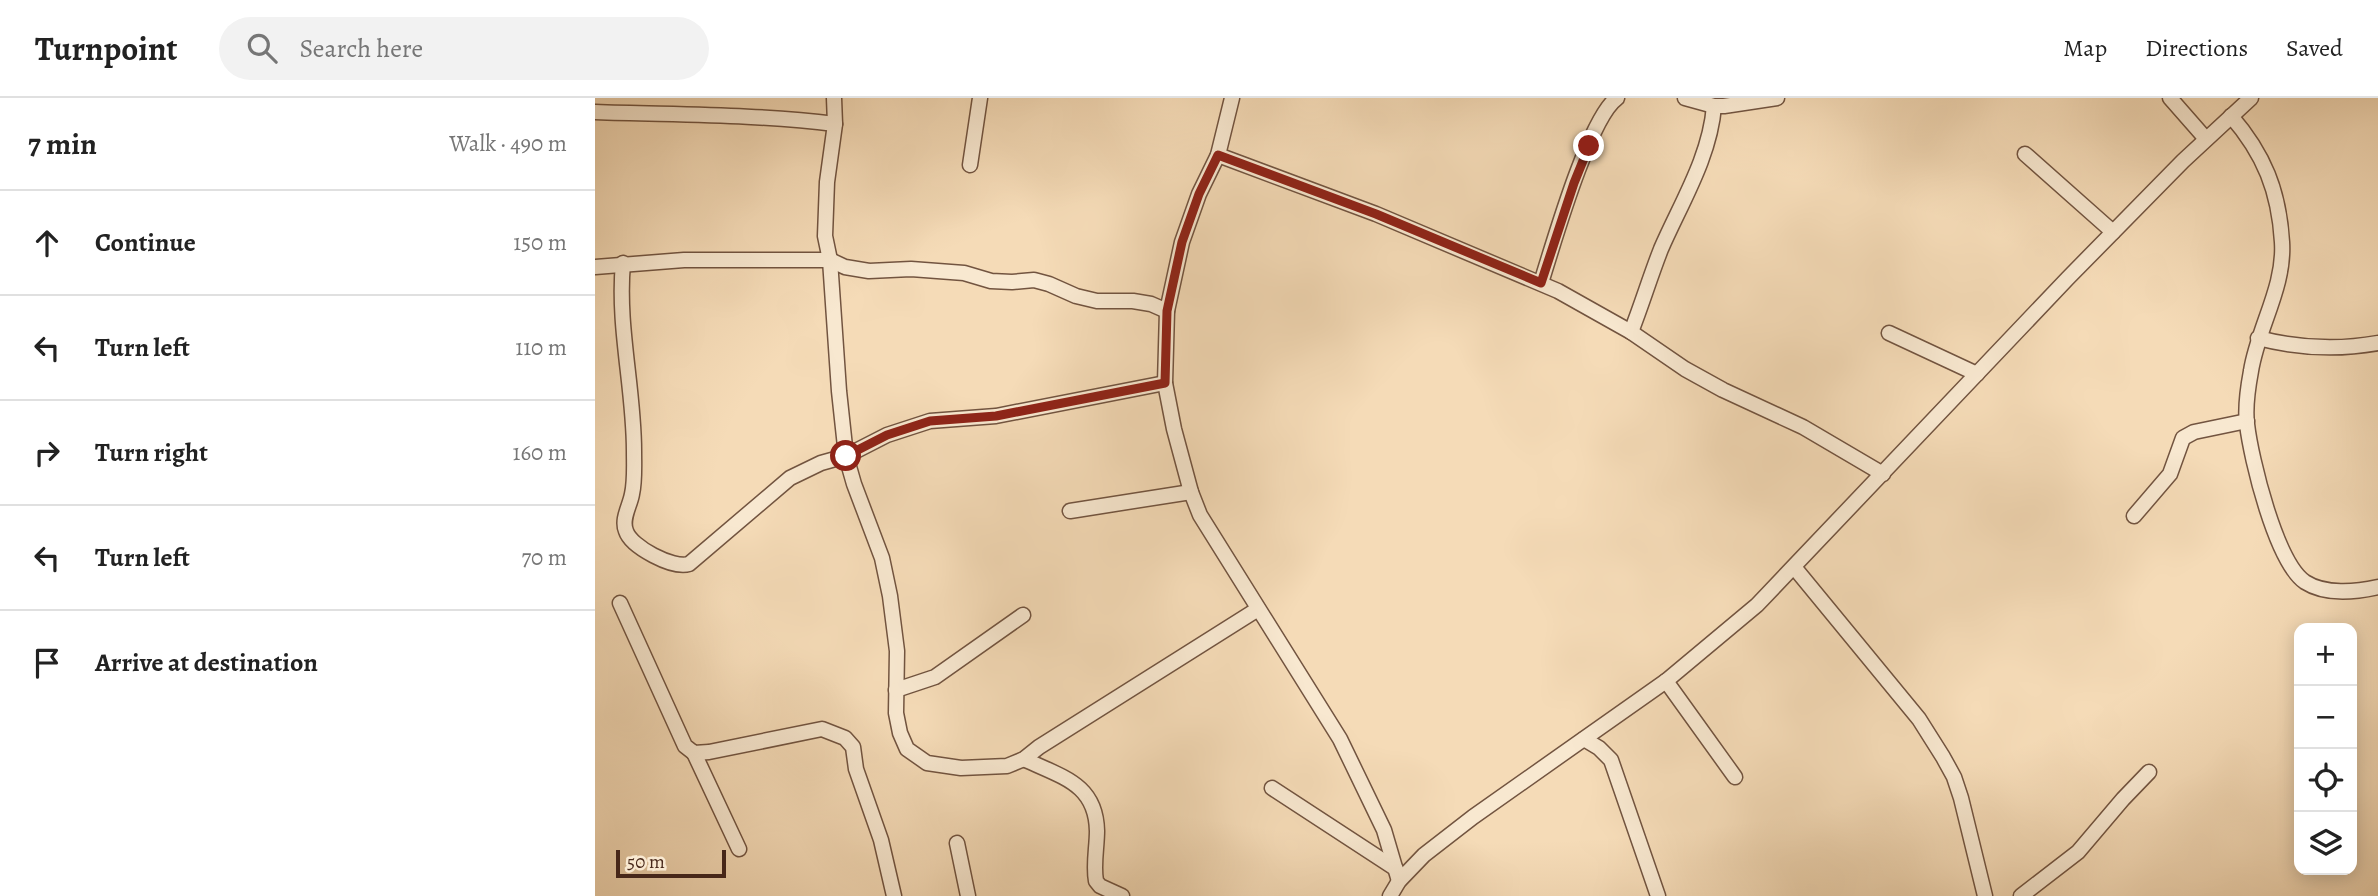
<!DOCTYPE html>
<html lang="en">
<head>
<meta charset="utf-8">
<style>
	body { margin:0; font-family:Alegreya,serif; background:#f2f2f2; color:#222 }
	.controls { position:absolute; right:21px; bottom:21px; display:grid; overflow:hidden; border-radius:14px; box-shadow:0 4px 18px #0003 }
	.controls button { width:63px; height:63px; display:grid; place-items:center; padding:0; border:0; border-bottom:2px solid #e0e0e0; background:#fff; color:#222; font:35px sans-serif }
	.scale { position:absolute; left:21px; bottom:18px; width:110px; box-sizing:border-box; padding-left:7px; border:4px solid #472719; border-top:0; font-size:19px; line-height:24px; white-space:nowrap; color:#472719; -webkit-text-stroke:5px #f8e8d0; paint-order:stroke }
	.stop { position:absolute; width:21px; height:21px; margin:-16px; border:5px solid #8f2418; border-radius:50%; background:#fff }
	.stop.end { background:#8f2418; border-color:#fff; box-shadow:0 2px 7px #0008 }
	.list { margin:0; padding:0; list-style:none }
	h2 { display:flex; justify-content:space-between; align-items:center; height:91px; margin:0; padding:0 28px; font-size:30px }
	h2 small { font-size:23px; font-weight:400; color:#767676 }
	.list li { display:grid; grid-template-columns:46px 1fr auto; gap:21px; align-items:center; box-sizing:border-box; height:105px; padding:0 28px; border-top:2px solid #e0e0e0 }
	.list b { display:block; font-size:26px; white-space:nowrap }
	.list em { font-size:23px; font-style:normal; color:#767676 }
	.icon { flex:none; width:38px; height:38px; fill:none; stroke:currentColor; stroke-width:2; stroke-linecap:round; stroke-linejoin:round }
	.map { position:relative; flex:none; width:1783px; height:798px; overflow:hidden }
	header { display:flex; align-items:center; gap:42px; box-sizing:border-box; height:98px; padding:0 35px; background:#fff; border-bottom:2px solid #e0e0e0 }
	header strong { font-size:33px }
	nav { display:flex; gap:38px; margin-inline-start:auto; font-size:24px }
	.search { width:490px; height:63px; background:#f2f2f2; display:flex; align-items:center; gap:18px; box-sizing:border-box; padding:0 24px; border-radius:38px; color:#767676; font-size:26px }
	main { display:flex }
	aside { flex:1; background:#fff }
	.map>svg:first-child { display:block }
</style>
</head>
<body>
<header>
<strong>Turnpoint</strong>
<div class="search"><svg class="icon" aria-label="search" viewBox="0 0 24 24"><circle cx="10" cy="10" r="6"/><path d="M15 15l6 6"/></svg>Search here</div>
<nav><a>Map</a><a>Directions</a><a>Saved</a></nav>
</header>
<main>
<aside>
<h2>7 min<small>Walk · 490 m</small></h2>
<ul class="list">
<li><svg class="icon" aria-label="ahead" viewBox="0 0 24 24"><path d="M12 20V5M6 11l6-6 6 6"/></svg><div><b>Continue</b></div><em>150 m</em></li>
<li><svg class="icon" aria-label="left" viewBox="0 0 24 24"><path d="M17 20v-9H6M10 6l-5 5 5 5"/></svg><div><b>Turn left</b></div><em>110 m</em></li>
<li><svg class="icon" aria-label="right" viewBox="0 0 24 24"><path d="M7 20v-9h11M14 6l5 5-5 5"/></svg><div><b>Turn right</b></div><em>160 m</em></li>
<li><svg class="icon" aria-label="left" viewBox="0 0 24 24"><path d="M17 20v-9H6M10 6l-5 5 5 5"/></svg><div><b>Turn left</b></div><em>70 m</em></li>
<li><svg class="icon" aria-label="arrive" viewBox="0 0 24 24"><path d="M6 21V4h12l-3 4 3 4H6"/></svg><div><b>Arrive at destination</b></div></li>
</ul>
</aside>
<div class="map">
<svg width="1783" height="798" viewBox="0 0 1783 798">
	<rect width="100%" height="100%" fill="#f5dbb7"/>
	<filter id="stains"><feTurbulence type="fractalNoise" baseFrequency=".00286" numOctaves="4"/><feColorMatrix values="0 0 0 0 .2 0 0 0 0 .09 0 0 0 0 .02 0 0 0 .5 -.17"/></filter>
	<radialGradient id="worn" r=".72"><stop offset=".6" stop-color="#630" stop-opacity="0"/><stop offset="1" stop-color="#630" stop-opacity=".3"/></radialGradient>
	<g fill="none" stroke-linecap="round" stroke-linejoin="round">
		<defs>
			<g id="minor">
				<path d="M239,0L240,26L232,84L230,138L235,162L244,293L251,358L259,386L287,460L295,498L302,553L301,615L305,635L312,651L332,665L366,670L412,668L429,661L444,649L663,511"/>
				<path d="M637,0L623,57L604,96L587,144L572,213L570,285L579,331L596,394L605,417L745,641L789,732L804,783"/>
				<path d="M1090,0L1119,8H1129L1182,0"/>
				<path d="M1575,0L1611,41"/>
				<path d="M0,14C80,17 160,16 240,26"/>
				<path d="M1636,18C1669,56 1684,93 1687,144C1690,189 1663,229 1656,273C1653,289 1650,310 1652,326C1656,361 1681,464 1710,484C1730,497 1761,494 1783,489"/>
				<path d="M1430,56L1518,134"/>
				<path d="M623,57L781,116L963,193L1036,234L1090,271L1128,292L1208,329L1288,376"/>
				<path d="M375,67L385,0"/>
				<path d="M28,165C22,228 39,290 39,353C39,367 40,383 37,396C35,408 26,421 31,433C36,449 78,471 94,466L195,380L226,365L251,358L292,337L335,323L401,318L570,285"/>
				<path d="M0,169L89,162H235L250,169L274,173L316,171L369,175L396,183L417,184L439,182L454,186L481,198L502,203H538L556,206L572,213"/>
				<path d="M946,185C958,147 994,20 1022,0"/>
				<path d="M1036,234C1047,206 1055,179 1066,151C1086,105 1115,59 1119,8"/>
				<path d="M1294,235L1382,276"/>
				<path d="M1663,240C1702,250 1744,252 1783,245"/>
				<path d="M475,413L596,394"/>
				<path d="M1539,418L1575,376L1588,340L1599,334L1652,323"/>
				<path d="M1199,469L1324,621L1348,659L1359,679L1366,700L1390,798"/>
				<path d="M25,505L90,648L99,655L114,654L227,631L250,640L258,649L261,671L286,742L299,798"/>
				<path d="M1071,583L1140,679"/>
				<path d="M301,592L340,579L428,517"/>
				<path d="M989,641L1004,650L1016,662L1063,798"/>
				<path d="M99,655L144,751"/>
				<path d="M429,661C466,679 501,685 502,733C502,749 498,767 501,783L505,788L527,798"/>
				<path d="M677,690L801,771"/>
				<path d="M362,745L373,798"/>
				<path d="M795,798L804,783L829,757L878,719L1071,583L1162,507L1473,180L1588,63L1656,0"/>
				<path d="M1426,798L1483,754L1528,701L1554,674"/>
			</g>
		</defs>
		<use href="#minor" stroke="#725440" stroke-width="17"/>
		<use href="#minor" stroke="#f8e8d0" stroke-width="14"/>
	</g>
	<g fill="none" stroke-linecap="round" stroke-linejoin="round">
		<path stroke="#8f2418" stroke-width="9" d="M251,358L292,337L335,323L401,318L570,285L572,213L587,144L604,96L623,57L781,116L946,185L979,85L994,48"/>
	</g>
	<rect width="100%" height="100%" filter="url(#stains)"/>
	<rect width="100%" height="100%" fill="url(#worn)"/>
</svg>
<div class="controls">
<button>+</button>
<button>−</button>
<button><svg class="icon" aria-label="locate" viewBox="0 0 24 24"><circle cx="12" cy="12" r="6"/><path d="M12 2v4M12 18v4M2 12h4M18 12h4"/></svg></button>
<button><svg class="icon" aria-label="layers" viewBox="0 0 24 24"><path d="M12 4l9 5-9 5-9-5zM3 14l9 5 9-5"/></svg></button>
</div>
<div class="scale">50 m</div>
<div class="stop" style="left:251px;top:358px"></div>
<div class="stop end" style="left:994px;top:48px"></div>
</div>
</main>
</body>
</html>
